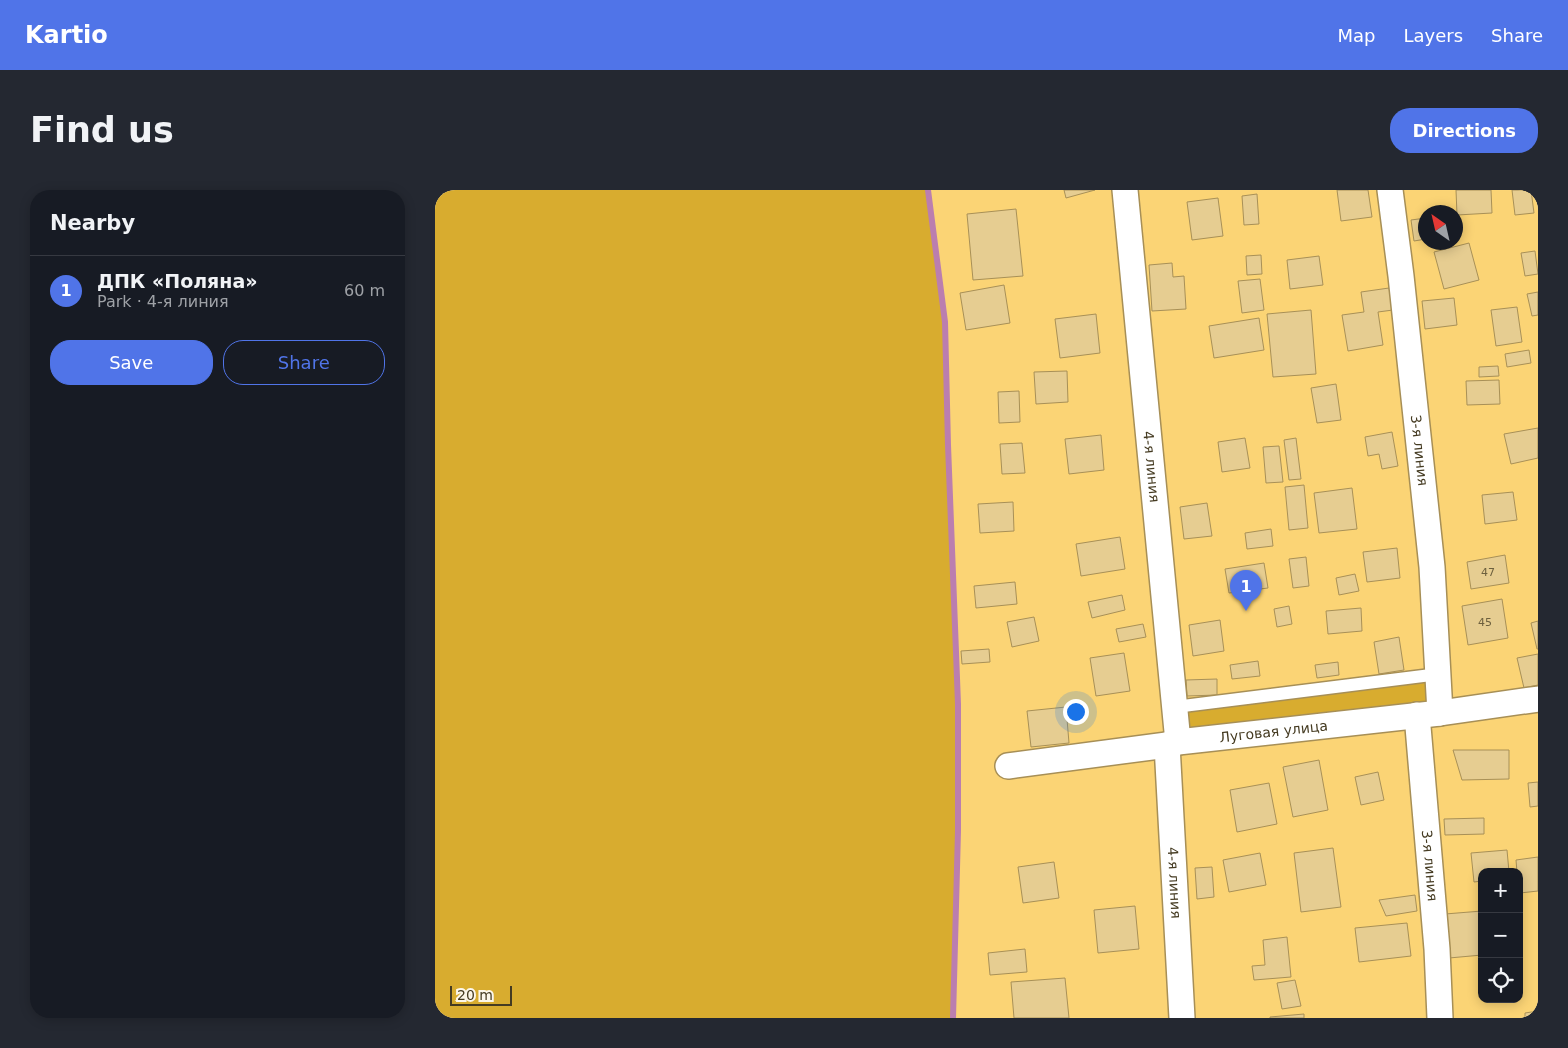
<!DOCTYPE html>
<html lang="en">
<head>
<meta charset="utf-8">
<style>
	body { margin:0; font-family:"DejaVu Sans",sans-serif; background:#242831; color:#f1f3f6 }
	.controls { position:absolute; right:15px; bottom:15px; display:grid; overflow:hidden; border-radius:10px; box-shadow:0 2px 12px #0003 }
	.controls button { width:45px; height:45px; display:grid; place-items:center; padding:0; border:0; border-bottom:1px solid #363941; background:#171b24; color:#f1f3f6; font:25px sans-serif }
	.compass { position:absolute; left:983px; top:15px; width:45px; height:45px; border-radius:50%; background:#171b24; box-shadow:0 2px 12px #0003; rotate:326deg }
	.scale { position:absolute; left:15px; bottom:12px; width:62px; box-sizing:border-box; padding-left:5px; border:2px solid #453b22; border-top:0; font-size:14px; line-height:18px; white-space:nowrap; color:#453b22; -webkit-text-stroke:4px #fcf7eb; paint-order:stroke }
	.you { position:absolute; left:640px; top:521px; width:18px; height:18px; margin:-12px; border:4px solid #fff; border-radius:50%; background:#1a73e8; box-shadow:0 0 0 8px #1a73e833 }
	.badge { display:grid; place-items:center; width:32px; height:32px; border-radius:50%; background:#5074e8; color:#fff; font-size:16px; font-weight:700 }
	.pin { position:absolute; translate:-50% -41px; filter:drop-shadow(0 1px 2px #0008) }
	.pin::after { content:''; position:absolute; top:26px; width:18px; height:15px; background:inherit; clip-path:polygon(0 0,100% 0,50% 100%) }
	.list { margin:0; padding:0; list-style:none }
	h2 { display:flex; justify-content:space-between; align-items:center; height:65px; margin:0; padding:0 20px; font-size:21px }
	h2 small { font-size:16px; font-weight:400; color:#9ea1a6 }
	.list li { display:grid; grid-template-columns:32px 1fr auto; gap:15px; align-items:center; box-sizing:border-box; height:70px; padding:0 20px; border-top:1px solid #363941 }
	.list b { display:block; font-size:19px; white-space:nowrap }
	.list p { margin:0; font-size:16px; white-space:nowrap; color:#9ea1a6 }
	.list em { font-size:16px; font-style:normal; color:#9ea1a6 }
	.actions { display:flex; gap:10px; padding:15px 20px }
	.actions a { flex:1; padding:11px 0; border:1px solid #5074e8; border-radius:20px; text-align:center; font-size:18px; color:#5074e8 }
	.actions .main { background:#5074e8; color:#fff }
	.icon { flex:none; width:28px; height:28px; fill:none; stroke:currentColor; stroke-width:2; stroke-linecap:round; stroke-linejoin:round }
	.map { position:relative; flex:none; width:1103px; height:828px; overflow:hidden; border-radius:20px }
	header { display:flex; align-items:center; gap:30px; box-sizing:border-box; height:70px; padding:0 25px; background:#5074e8; color:#fff }
	header strong { font-size:24px }
	nav { display:flex; gap:28px; margin-inline-start:auto; font-size:18px }
	.intro { display:flex; align-items:center; justify-content:space-between; box-sizing:border-box; height:120px; padding:0 30px }
	h1 { margin:0; font-size:35px }
	.button { padding:12px 22px; border-radius:20px; background:#5074e8; color:#fff; font-size:18px; font-weight:700 }
	main { display:flex; gap:30px; padding:0 30px }
	aside { flex:1; background:#171b24; border-radius:20px; box-shadow:0 2px 12px #0003 }
	.map>svg:first-child { display:block }
</style>
</head>
<body>
<header>
<strong>Kartio</strong>
<nav><a>Map</a><a>Layers</a><a>Share</a></nav>
</header>
<div class="intro"><h1>Find us</h1><a class="button">Directions</a></div>
<main>
<aside>
<h2>Nearby<small></small></h2>
<ul class="list">
<li><span class="badge">1</span><div><b>ДПК «Поляна»</b><p>Park · 4-я линия</p></div><em>60 m</em></li>
</ul>
<div class="actions"><a class="main">Save</a><a>Share</a></div>
</aside>
<div class="map">
<svg width="1103" height="828" viewBox="0 0 1103 828">
	<rect width="100%" height="100%" fill="#fce8b9"/>
	<path fill="#fbd475" fill-rule="evenodd" d="M493,0H1103V828H518L523,579L510,138ZM991,22H1021V52H991ZM1047,682H1084V809H1047Z"/>
	<g fill="#d8ac2f">
		<path d="M0,0H493L510,138L523,579L518,828H0Z"/>
		<path d="M1004,488L1005,519L747,552L745,517Z"/>
	</g>
	<g fill="none" stroke-linecap="round" stroke-linejoin="round">
		<path stroke="#bb7eaf" stroke-width="6" d="M493,0L510,132L513,255L523,514V641L518,828"/>
	</g>
	<g fill="#e6cd91" stroke="#a89057">
		<path d="M629,0H660L631,8Z"/>
		<path d="M902,0H933L937,27L906,31Z"/>
		<path d="M1021,0H1056L1057,23L1022,25Z"/>
		<path d="M1077,0H1096L1099,23L1080,25Z"/>
		<path d="M822,4L824,34L809,35L807,6Z"/>
		<path d="M783,8L788,46L757,50L752,12Z"/>
		<path d="M581,19L588,86L538,90L532,24Z"/>
		<path d="M991,28V49L979,51L976,30Z"/>
		<path d="M1034,53L1044,90L1009,99L999,62Z"/>
		<path d="M1100,61L1103,84L1090,86L1086,63Z"/>
		<path d="M826,65L827,84L812,85L811,66Z"/>
		<path d="M884,66L888,95L855,99L852,70Z"/>
		<path d="M737,73L738,87L749,86L751,119L717,121L714,75Z"/>
		<path d="M825,89L829,120L807,123L803,91Z"/>
		<path d="M569,95L575,133L531,140L525,103Z"/>
		<path d="M954,98L958,120L943,122L948,155L913,161L907,125L929,122L926,102Z"/>
		<path d="M1103,102V125L1097,126L1092,104Z"/>
		<path d="M1019,108L1022,135L990,139L987,111Z"/>
		<path d="M1082,117L1087,152L1061,156L1056,120Z"/>
		<path d="M876,120L881,184L838,187L832,124Z"/>
		<path d="M661,124L665,163L625,168L620,129Z"/>
		<path d="M824,128L829,160L779,168L774,136Z"/>
		<path d="M1094,160L1096,173L1072,177L1070,164Z"/>
		<path d="M1063,176L1064,186L1044,187V177Z"/>
		<path d="M632,181L633,212L601,214L599,182Z"/>
		<path d="M1064,190L1065,214L1032,215L1031,191Z"/>
		<path d="M901,194L906,230L882,233L876,198Z"/>
		<path d="M584,201L585,232L564,233L563,202Z"/>
		<path d="M1103,238V268L1076,274L1069,244Z"/>
		<path d="M957,242L963,276L947,279L944,264L933,266L930,247Z"/>
		<path d="M666,245L669,280L634,284L630,249Z"/>
		<path d="M810,248L815,278L787,282L783,252Z"/>
		<path d="M861,248L866,289L854,290L849,250Z"/>
		<path d="M587,253L590,283L567,284L565,254Z"/>
		<path d="M844,256L848,292L831,293L828,257Z"/>
		<path d="M869,295L873,338L854,340L850,297Z"/>
		<path d="M917,298L922,339L884,343L879,303Z"/>
		<path d="M1078,302L1082,330L1050,334L1047,305Z"/>
		<path d="M578,312L579,341L545,343L543,314Z"/>
		<path d="M772,313L777,346L749,349L745,317Z"/>
		<path d="M836,339L838,356L812,359L810,343Z"/>
		<path d="M685,347L690,379L646,386L641,354Z"/>
		<path d="M962,358L965,388L932,392L928,362Z"/>
		<path d="M1070,365L1074,393L1036,399L1032,372Z"/>
		<path d="M871,367L874,396L858,398L854,369Z"/>
		<path d="M829,373L833,398L794,403L790,379Z"/>
		<path d="M920,384L924,401L904,405L901,388Z"/>
		<path d="M580,392L582,414L541,418L539,396Z"/>
		<path d="M687,405L690,420L657,428L653,412Z"/>
		<path d="M1067,409L1073,448L1033,455L1027,416Z"/>
		<path d="M854,416L857,434L842,437L839,419Z"/>
		<path d="M926,418L927,441L893,444L891,421Z"/>
		<path d="M599,427L604,451L577,457L572,432Z"/>
		<path d="M785,430L789,461L758,466L754,435Z"/>
		<path d="M1103,431V459H1102L1096,433Z"/>
		<path d="M708,434L711,447L684,452L681,439Z"/>
		<path d="M964,447L969,480L944,484L939,452Z"/>
		<path d="M554,459L555,472L527,474L526,461Z"/>
		<path d="M689,463L695,501L661,506L655,468Z"/>
		<path d="M1103,464V495L1089,498L1082,468Z"/>
		<path d="M823,471L825,486L797,489L795,475Z"/>
		<path d="M903,472L904,485L882,488L880,475Z"/>
		<path d="M782,489V505L752,506L751,490Z"/>
		<path d="M631,517L634,553L596,557L592,521Z"/>
		<path d="M1018,560H1074V589L1027,590Z"/>
		<path d="M884,570L893,620L858,627L848,577Z"/>
		<path d="M943,582L949,610L926,615L920,587Z"/>
		<path d="M1103,592V616L1095,617L1093,593Z"/>
		<path d="M834,593L842,634L802,642L795,600Z"/>
		<path d="M1049,628V644L1010,645L1009,629Z"/>
		<path d="M898,658L906,717L866,722L859,663Z"/>
		<path d="M1072,660L1074,682H1047V691L1039,692L1036,663Z"/>
		<path d="M825,663L831,695L794,702L788,670Z"/>
		<path d="M1103,667V701L1085,703L1084,682H1082L1081,670Z"/>
		<path d="M619,672L624,708L588,713L583,677Z"/>
		<path d="M777,677L779,707L762,709L760,678Z"/>
		<path d="M980,705L982,721L951,726L944,710Z"/>
		<path d="M700,716L704,759L663,763L659,720Z"/>
		<path d="M1047,721V765L1014,768L1010,724Z"/>
		<path d="M972,733L976,766L924,772L920,738Z"/>
		<path d="M852,747L856,787L819,790L817,776L830,775L828,750Z"/>
		<path d="M590,759L592,782L555,785L553,763Z"/>
		<path d="M630,788L634,828H579L576,792Z"/>
		<path d="M860,790L866,816L847,819L842,793Z"/>
		<path d="M1103,821V828H1090V823Z"/>
		<path d="M869,824V828H835V827Z"/>
	</g>
	<g fill="none" stroke-linecap="round" stroke-linejoin="round">
		<defs>
			<path id="service" d="M740,517L1004,484"/>
			<g id="minor">
				<path id="s1" d="M690,0L743,552"/>
				<path id="s2" d="M955,0L966,86L997,377L1005,523"/>
				<path id="s3" d="M982,525L1002,759L1005,828"/>
				<path id="s4" d="M732,555L747,828"/>
				<path id="s5" d="M573,576L732,555L743,552L1005,523L1103,509"/>
			</g>
		</defs>
		<use href="#service" stroke="#a78f56" stroke-width="15"/>
		<use href="#minor" stroke="#a78f56" stroke-width="28"/>
		<use href="#service" stroke="#fff" stroke-width="12"/>
		<use href="#minor" stroke="#fff" stroke-width="25"/>
	</g>
	<g text-anchor="middle" stroke-width="5" stroke-linejoin="round" paint-order="stroke">
		<g font-size="11" fill="#6d603e">
			<text x="1053" y="386">47</text>
			<text x="1050" y="436">45</text>
		</g>
		<g font-size="14" fill="#453b22" stroke="#fcf7eb">
			<text dy="5" stroke="none"><textPath href="#s2" startOffset="262">3-я линия</textPath></text>
			<text dy="5" stroke="none"><textPath href="#s1" startOffset="278">4-я линия</textPath></text>
			<text dy="5" stroke="none"><textPath href="#s5" startOffset="268">Луговая улица</textPath></text>
			<text dy="5" stroke="none"><textPath href="#s3" startOffset="151">3-я линия</textPath></text>
			<text dy="5" stroke="none"><textPath href="#s4" startOffset="138">4-я линия</textPath></text>
		</g>
	</g>
</svg>
<div class="controls">
<button>+</button>
<button>−</button>
<button><svg class="icon" aria-label="locate" viewBox="0 0 24 24"><circle cx="12" cy="12" r="6"/><path d="M12 2v4M12 18v4M2 12h4M18 12h4"/></svg></button>
</div>
<svg class="compass" viewBox="-18 -18 36 36"><path d="M0-13l5 13h-10z" fill="#e53935"/><path d="M0 13l5-13h-10z" fill="#9ea1a6"/></svg>
<div class="scale">20 m</div>
<div class="you"></div>
<div class="pin badge" style="left:811px;top:421px">1</div>
</div>
</main>
</body>
</html>
